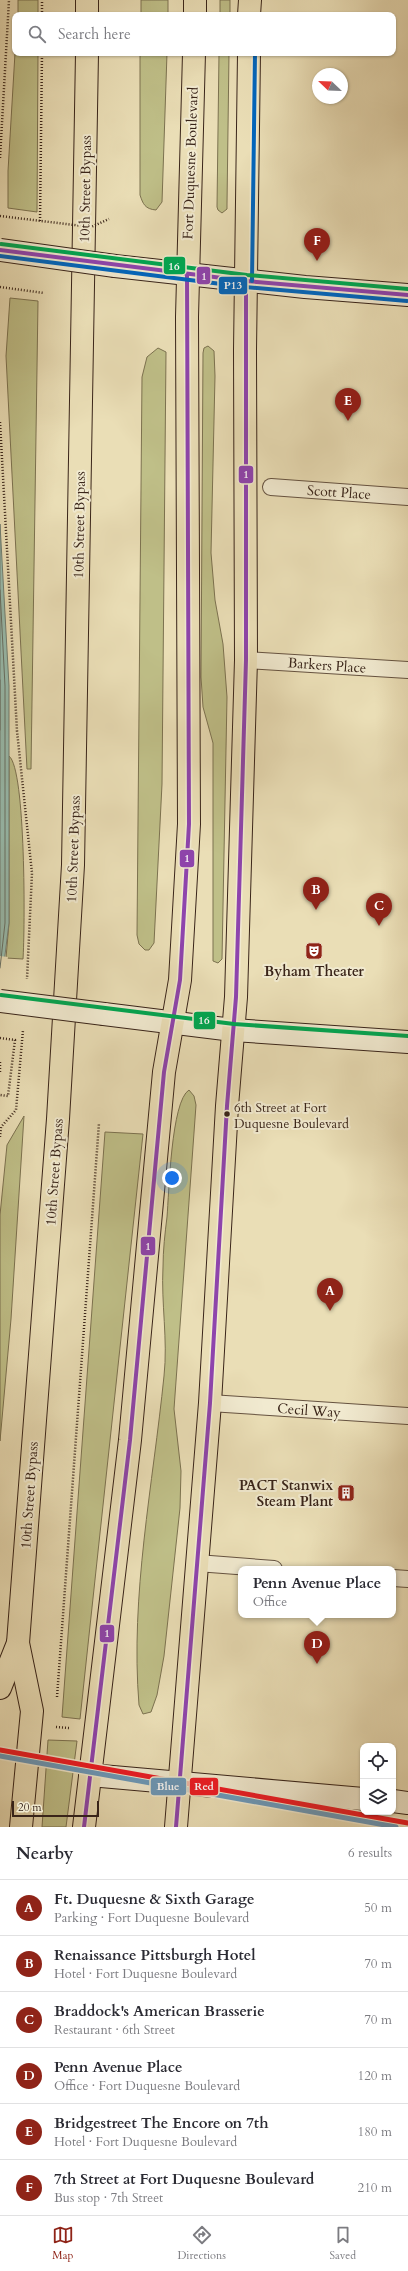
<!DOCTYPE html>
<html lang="en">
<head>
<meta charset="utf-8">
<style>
	body { margin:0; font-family:Cardo,serif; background:#f7f7f7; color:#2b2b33 }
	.controls { position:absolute; right:12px; bottom:12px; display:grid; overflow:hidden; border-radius:8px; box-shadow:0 1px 3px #0004 }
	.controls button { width:36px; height:36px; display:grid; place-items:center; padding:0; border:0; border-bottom:1px solid #e1e1e2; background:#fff; color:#2b2b33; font:20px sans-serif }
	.compass { position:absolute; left:312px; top:68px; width:36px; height:36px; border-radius:50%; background:#fff; box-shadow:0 1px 3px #0004; rotate:293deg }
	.scale { position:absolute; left:12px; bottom:10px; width:87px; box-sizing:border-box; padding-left:4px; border:2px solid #392419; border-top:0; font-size:11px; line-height:14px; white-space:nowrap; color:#392419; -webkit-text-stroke:3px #f1ead0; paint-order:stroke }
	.you { position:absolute; left:172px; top:1178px; width:14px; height:14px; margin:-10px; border:3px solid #fff; border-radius:50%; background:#1a73e8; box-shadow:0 0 0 6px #1a73e833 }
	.badge { display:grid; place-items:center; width:26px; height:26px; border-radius:50%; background:#8f2418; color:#fff; font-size:13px; font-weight:700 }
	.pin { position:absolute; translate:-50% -33px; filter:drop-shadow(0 1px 2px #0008) }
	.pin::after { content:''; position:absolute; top:21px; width:14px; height:12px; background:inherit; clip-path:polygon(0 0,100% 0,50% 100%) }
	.popup { position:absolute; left:238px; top:1566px; width:158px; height:52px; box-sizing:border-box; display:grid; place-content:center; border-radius:8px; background:#fff; filter:drop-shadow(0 1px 3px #0005); font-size:13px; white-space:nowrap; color:#7c7c81 }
	.popup b { font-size:15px; color:#2b2b33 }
	.popup::after { content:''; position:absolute; left:50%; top:100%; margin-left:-8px; border:8px solid transparent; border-top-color:#fff }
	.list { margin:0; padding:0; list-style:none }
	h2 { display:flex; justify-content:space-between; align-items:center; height:52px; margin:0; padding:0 16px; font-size:17px }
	h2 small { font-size:13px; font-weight:400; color:#7c7c81 }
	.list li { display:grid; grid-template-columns:26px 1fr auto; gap:12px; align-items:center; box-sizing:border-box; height:56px; padding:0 16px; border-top:1px solid #e1e1e2 }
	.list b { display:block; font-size:15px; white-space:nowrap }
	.list p { margin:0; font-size:13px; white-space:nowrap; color:#7c7c81 }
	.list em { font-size:13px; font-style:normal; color:#7c7c81 }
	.icon { flex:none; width:22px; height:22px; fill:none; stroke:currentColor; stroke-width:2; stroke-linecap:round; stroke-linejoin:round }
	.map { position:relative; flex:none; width:408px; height:1827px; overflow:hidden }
	.search { position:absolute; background:#fff; box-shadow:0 1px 3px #0004; left:12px; right:12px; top:12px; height:44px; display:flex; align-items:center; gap:10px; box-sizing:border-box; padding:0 14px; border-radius:8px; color:#7c7c81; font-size:15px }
	.sheet { height:388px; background:#fff }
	nav { display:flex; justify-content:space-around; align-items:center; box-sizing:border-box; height:56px; border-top:1px solid #e1e1e2; background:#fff; font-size:11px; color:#7c7c81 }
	nav a { display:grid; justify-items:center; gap:2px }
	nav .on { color:#8f2418 }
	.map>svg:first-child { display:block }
</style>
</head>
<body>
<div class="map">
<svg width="408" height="1827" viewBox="0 0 408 1827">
	<rect width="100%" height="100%" fill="#eadeb6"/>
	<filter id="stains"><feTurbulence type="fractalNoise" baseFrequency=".005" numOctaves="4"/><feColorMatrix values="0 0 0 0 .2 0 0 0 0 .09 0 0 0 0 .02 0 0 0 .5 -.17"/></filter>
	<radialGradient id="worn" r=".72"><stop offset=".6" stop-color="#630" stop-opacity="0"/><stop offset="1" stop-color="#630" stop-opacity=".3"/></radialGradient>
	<g fill="#bfbf88" stroke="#7c7250">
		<rect x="18" y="0" width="20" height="15"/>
		<rect x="141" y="0" width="27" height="15"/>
		<rect x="220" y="0" width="10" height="15"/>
		<path d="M15,53H38L37,212L8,208V171Z"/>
		<path d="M140,53H167L162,202L156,210C145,209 143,204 140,195Z"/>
		<path d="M219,53H229L227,204V209L222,213L218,210L217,207Z"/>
		<path d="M10,298L38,301L31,769H27L6,356Z"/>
		<path d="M208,346L214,351L215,376L211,553L215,600L223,644L227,697L222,959L218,963L213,961V743L203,707L201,677L203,353L204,348Z"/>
		<path d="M158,348L166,352L162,784L154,943L149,950H145L139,944L137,935L142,377L147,357Z"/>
		<path d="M9,756C26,769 25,931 23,959L6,958L9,923Z"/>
		<path d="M189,1090L194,1096L196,1105L174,1409L181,1471L180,1508L164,1656L157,1695L151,1712L143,1714L139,1705C130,1595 153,1485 164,1376C168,1340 161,1303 163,1267C163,1250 165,1233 167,1217C169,1194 171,1101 189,1090Z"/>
		<path d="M24,1116L11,1319L0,1441V1215L7,1145Z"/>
		<path d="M105,1132L143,1134L80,1719L62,1717Z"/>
		<path d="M48,1740L77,1741L66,1827H42Z"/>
	</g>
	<path fill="#98bcae" stroke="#727f72" d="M0,524L9,686V923L0,995Z"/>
	<path fill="#eadeb6" d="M0,956L8,957L2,995L0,997Z"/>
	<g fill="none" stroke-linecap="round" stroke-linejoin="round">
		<g stroke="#687064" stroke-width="1">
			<path d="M0,590L5,686V923L0,968"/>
			<path d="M0,680V730"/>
		</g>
		<defs>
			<g id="lane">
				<path d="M271,487L408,497"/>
				<path d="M246,660L408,670"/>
				<path d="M210,1403L408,1416"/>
				<path d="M197,1563L274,1569"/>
				<path d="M393,1578L408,1579"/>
			</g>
			<g id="secondary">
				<path d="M115,266L305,287L408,295"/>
				<path d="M104,1014L233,1030L408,1042"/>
				<path d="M90,1775L363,1799"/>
				<path d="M393,1801L408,1803"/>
			</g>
			<g id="primary">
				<path d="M87,0V15"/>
				<path d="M195,15V0"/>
				<path d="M249,15L250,0"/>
				<path d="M0,1688L18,1643"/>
				<path d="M21,1827L32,1711L18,1643L58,1119L73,865L87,53"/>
				<path d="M84,1827L130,1440L164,1072L180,980L189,824L187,317L194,53"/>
				<path d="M176,1827L210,1403L227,1106L236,997L246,660L245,350L249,53"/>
			</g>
		</defs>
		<use href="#lane" stroke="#655240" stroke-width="18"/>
		<use href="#secondary" stroke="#392419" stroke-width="24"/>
		<use href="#primary" stroke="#392419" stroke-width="24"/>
		<g stroke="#392419" stroke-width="2.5" stroke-dasharray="1 2" stroke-linecap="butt">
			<path d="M42,15V0"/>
			<path d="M0,158L9,0"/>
			<path d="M40,221L42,53"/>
			<path d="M0,287L44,293"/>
			<path d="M0,422L17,731L32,873L27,979"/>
			<path d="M0,1038L15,1040L8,1096L0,1095"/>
			<path d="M0,1062V1074"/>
			<path d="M0,1137L1,1127L16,1110L23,1030"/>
			<path d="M57,1697L99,1123"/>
			<path d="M56,1727L69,1728"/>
		</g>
		<use href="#lane" stroke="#f1ead0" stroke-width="16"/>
		<use href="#secondary" stroke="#f1ead0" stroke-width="22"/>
		<use href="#primary" stroke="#eadeb6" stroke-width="22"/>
		<defs>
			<g id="secondary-bridge">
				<path d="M0,250L115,266"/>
				<path d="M0,1001L104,1014"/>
			</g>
		</defs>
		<use href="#secondary-bridge" stroke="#392419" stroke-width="24" stroke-linecap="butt"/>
		<path stroke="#392419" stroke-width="2.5" stroke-dasharray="1 2" stroke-linecap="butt" d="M0,216L91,227L109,219"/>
		<use href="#secondary-bridge" stroke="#f1ead0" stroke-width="22"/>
		<defs>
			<g id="bus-1">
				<path d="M0,250L246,281L408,295"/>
				<path d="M84,1827L130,1440L164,1072L180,980L189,824L187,274"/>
				<path d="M176,1827L210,1403L227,1106L236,997L246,660V281"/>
			</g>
			<g id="bus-2">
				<path d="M0,256L245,287L407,301"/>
				<path d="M252,281L255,53"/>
			</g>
			<g id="bus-3">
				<path d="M1,244L247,275L408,289"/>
				<path d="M1,995L234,1024L408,1036"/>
			</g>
		</defs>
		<use href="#bus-1" stroke="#f1ead0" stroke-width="7"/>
		<use href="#bus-2" stroke="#f1ead0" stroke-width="7"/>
		<use href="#bus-3" stroke="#f1ead0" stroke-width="7"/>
		<use href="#bus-1" stroke="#8e44ad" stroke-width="4"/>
		<use href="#bus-2" stroke="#0065bd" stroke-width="4"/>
		<use href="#bus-3" stroke="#00a651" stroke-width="4"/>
		<defs>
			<path id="rail-1" d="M0,1750L408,1823"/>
			<path id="rail-2" d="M0,1756L396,1827"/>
		</defs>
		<use href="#rail-1" stroke="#f1ead0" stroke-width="8"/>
		<use href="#rail-2" stroke="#f1ead0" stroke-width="8"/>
		<use href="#rail-1" stroke="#ec1b24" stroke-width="5"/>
		<use href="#rail-2" stroke="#6b99bb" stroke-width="5"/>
	</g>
	<defs>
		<symbol id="theatre-square" viewBox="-11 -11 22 22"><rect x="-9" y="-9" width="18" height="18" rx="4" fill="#8f2418" stroke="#f1ead0"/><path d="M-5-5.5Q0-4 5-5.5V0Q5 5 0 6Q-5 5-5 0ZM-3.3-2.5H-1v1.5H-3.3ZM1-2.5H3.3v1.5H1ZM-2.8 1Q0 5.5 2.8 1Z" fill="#fff"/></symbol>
		<symbol id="building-square" viewBox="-11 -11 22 22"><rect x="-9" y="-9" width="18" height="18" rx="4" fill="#8f2418" stroke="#f1ead0"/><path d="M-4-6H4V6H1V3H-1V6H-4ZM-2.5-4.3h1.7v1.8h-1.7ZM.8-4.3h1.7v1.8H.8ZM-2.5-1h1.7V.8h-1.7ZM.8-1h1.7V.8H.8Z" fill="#fff"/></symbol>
	</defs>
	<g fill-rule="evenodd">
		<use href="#theatre-square" x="304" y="941" width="20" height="20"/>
		<use href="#building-square" x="336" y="1483" width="20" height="20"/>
	</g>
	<circle fill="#392419" stroke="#f1ead0" stroke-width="1.5" cx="227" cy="1114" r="3.5"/>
	<g text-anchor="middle" stroke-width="4" stroke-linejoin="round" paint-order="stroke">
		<g font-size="13" fill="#392419" stroke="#f1ead0" text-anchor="start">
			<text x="234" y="1112">6th Street at Fort<tspan x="234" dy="16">Duquesne Boulevard</tspan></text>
		</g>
		<g font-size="14" fill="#392419" stroke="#f1ead0">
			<text transform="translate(190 163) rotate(-88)" y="5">Fort Duquesne Boulevard</text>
			<text transform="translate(85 189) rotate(-89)" y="5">10th Street Bypass</text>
			<text transform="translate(339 492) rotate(4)" y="5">Scott Place</text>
			<text transform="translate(79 525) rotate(-89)" y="5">10th Street Bypass</text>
			<text transform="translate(327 665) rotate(4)" y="5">Barkers Place</text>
			<text transform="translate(73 849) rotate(-88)" y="5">10th Street Bypass</text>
			<text transform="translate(54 1172) rotate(-86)" y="5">10th Street Bypass</text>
			<text transform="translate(309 1410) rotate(4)" y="5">Cecil Way</text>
			<text transform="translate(29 1495) rotate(-86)" y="5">10th Street Bypass</text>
		</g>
		<g font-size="14" font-weight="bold" fill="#392419" stroke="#f1ead0">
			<text x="314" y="976">Byham Theater</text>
			<text x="333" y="1490" text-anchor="end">PACT Stanwix<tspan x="333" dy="16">Steam Plant</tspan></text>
		</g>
	</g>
	<g stroke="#f1ead0" stroke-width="1.5">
		<rect x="163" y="256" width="23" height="19" rx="4" fill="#00a651"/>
		<rect x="196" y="266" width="15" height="19" rx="4" fill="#8e44ad"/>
		<rect x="218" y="276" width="30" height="19" rx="4" fill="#0065bd"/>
		<rect x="238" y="465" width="16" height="19" rx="4" fill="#8e44ad"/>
		<rect x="179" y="849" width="16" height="19" rx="4" fill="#8e44ad"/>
		<rect x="193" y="1011" width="23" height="19" rx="4" fill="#00a651"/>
		<rect x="140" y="1236" width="16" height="20" rx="4" fill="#8e44ad"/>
		<rect x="99" y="1624" width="16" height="19" rx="4" fill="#8e44ad"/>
		<rect x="150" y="1777" width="37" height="19" rx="4" fill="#6b99bb"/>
		<rect x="189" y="1777" width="30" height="19" rx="4" fill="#ec1b24"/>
	</g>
	<g font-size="11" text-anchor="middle" font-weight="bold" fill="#fff">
		<text x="174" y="270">16</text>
		<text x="204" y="280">1</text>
		<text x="233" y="289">P13</text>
		<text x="246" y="478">1</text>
		<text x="187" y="862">1</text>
		<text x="204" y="1024">16</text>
		<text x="148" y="1250">1</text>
		<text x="107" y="1637">1</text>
		<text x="168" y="1790">Blue</text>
		<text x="204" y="1790">Red</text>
	</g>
	<rect width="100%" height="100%" filter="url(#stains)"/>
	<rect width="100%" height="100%" fill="url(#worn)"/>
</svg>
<div class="controls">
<button><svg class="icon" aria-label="locate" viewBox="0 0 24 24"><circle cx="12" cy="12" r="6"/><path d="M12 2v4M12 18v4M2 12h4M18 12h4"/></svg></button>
<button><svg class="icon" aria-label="layers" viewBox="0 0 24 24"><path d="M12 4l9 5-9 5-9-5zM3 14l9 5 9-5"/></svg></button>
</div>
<svg class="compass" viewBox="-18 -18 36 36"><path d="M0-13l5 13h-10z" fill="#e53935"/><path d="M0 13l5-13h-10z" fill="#7c7c81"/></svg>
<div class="scale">20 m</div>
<div class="you"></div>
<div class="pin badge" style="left:330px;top:1311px">A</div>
<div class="pin badge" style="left:316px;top:910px">B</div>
<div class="pin badge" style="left:379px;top:926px">C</div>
<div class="pin badge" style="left:317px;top:1664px">D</div>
<div class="popup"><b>Penn Avenue Place</b>Office</div>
<div class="pin badge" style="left:348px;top:421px">E</div>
<div class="pin badge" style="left:317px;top:261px">F</div>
<div class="search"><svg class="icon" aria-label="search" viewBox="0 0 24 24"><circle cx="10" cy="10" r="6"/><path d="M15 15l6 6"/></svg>Search here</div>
</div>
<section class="sheet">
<h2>Nearby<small>6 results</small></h2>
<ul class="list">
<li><span class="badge">A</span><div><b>Ft. Duquesne &amp; Sixth Garage</b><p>Parking · Fort Duquesne Boulevard</p></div><em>50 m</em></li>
<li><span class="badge">B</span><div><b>Renaissance Pittsburgh Hotel</b><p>Hotel · Fort Duquesne Boulevard</p></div><em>70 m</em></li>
<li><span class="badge">C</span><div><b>Braddock's American Brasserie</b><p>Restaurant · 6th Street</p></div><em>70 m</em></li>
<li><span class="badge">D</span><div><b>Penn Avenue Place</b><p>Office · Fort Duquesne Boulevard</p></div><em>120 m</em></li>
<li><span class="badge">E</span><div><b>Bridgestreet The Encore on 7th</b><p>Hotel · Fort Duquesne Boulevard</p></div><em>180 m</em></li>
<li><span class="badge">F</span><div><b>7th Street at Fort Duquesne Boulevard</b><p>Bus stop · 7th Street</p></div><em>210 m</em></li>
</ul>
</section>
<nav>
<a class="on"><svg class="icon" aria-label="map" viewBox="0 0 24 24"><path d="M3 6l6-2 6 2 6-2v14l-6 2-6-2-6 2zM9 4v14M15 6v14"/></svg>Map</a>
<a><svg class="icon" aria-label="directions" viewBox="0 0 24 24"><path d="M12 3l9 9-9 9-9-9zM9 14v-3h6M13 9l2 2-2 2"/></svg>Directions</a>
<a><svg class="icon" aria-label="saved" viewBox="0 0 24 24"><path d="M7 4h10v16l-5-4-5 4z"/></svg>Saved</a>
</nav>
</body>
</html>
